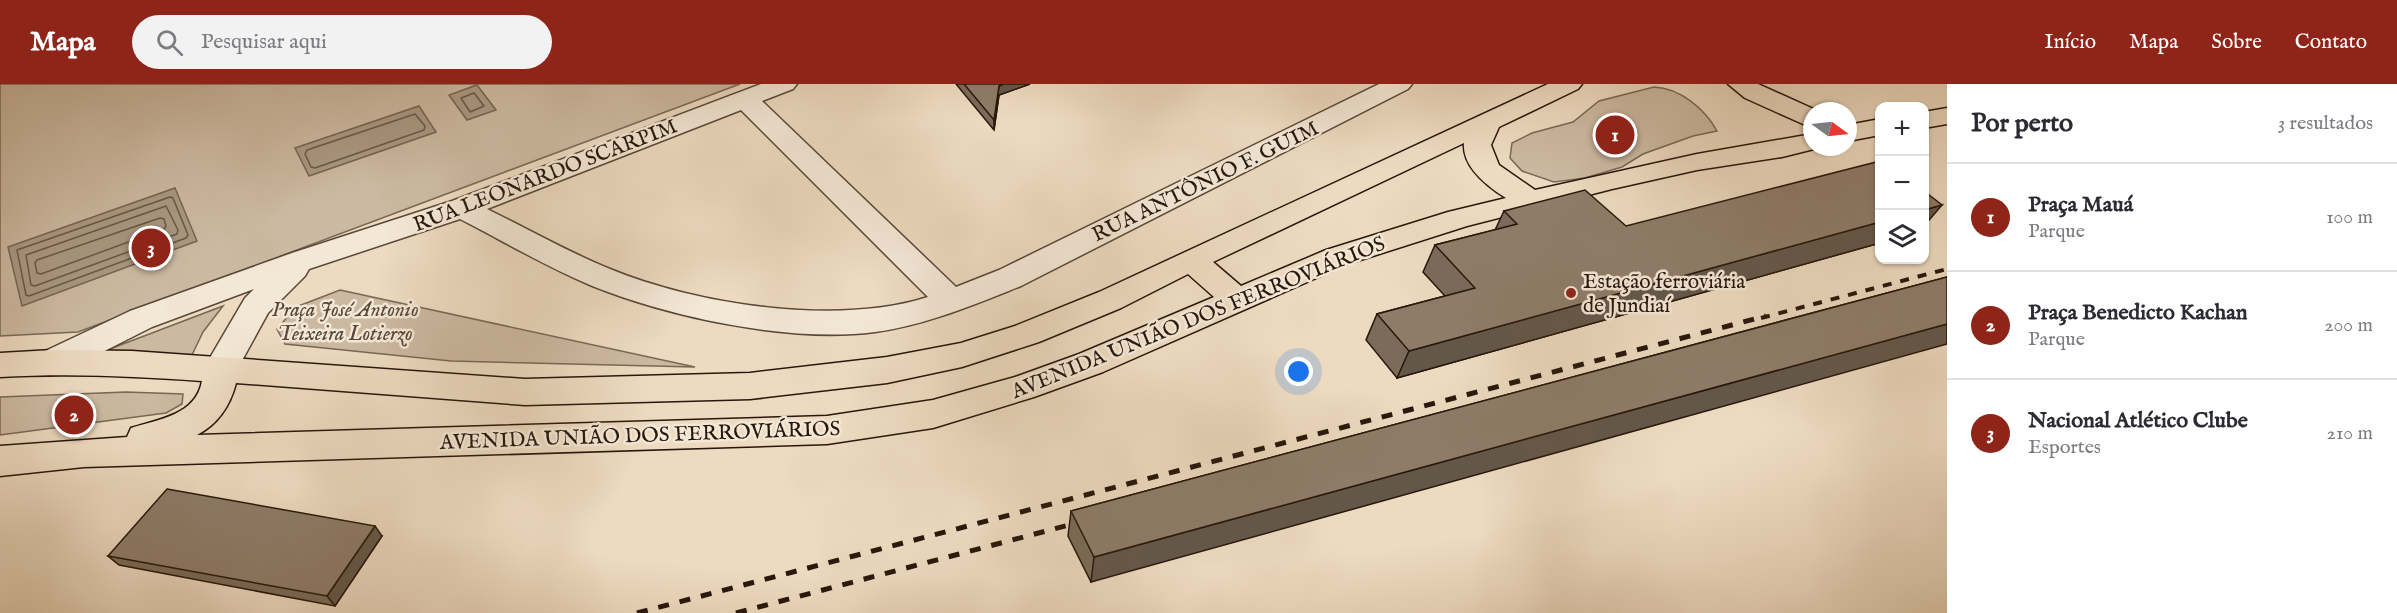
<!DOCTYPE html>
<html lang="pt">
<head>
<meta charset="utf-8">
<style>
	body { margin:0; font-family:"IM FELL English",serif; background:#f2f2f3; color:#2b2b33 }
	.controls { position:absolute; right:18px; top:18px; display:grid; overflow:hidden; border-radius:12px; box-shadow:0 2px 4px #0004 }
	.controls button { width:54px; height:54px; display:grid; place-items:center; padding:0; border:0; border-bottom:2px solid #e1e1e2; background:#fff; color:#2b2b33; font:30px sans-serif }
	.compass { position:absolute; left:1803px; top:18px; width:54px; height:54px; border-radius:50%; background:#fff; box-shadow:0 2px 4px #0004; rotate:105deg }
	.you { position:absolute; left:1299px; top:288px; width:21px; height:21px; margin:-15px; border:4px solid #fff; border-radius:50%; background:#1a73e8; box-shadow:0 0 0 9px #1a73e833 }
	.badge { display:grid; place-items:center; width:39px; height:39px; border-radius:50%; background:#8f2418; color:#fff; font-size:20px; font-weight:700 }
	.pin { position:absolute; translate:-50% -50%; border:3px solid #fff; box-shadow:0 2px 6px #0006 }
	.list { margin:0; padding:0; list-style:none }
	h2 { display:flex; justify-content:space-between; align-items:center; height:78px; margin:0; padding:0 24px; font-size:26px }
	h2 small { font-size:20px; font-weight:400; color:#7c7c81 }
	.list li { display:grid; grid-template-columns:39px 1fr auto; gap:18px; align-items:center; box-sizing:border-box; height:108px; padding:0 24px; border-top:2px solid #e1e1e2 }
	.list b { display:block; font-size:22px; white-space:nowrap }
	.list p { margin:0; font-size:20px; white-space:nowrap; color:#7c7c81 }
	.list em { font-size:20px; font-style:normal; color:#7c7c81 }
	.icon { flex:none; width:33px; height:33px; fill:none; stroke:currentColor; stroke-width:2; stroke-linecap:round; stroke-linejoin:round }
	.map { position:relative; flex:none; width:1947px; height:529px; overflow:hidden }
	header { display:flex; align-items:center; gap:36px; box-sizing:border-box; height:84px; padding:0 30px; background:#8f2418; color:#fff }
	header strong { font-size:28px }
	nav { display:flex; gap:33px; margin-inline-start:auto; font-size:21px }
	.search { width:420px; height:54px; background:#f2f2f3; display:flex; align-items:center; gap:15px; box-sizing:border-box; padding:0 21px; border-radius:33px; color:#7c7c81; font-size:22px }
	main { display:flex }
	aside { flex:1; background:#fff }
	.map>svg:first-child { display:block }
</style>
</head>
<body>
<header>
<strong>Mapa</strong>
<div class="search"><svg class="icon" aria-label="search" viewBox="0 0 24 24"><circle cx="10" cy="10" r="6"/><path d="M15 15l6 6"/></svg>Pesquisar aqui</div>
<nav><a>Início</a><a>Mapa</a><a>Sobre</a><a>Contato</a></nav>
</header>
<main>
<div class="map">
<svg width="1947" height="529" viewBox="0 0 1947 529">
	<rect width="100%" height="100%" fill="#eddac0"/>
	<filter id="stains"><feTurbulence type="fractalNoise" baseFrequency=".00333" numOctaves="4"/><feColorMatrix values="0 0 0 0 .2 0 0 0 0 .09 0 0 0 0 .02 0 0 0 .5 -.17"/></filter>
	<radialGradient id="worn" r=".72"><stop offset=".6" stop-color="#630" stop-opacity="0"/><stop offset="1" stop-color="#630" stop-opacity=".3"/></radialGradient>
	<g fill="#ccb9a1" stroke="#7a6856" stroke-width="1.5">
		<path d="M0,0H740L78,248L0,252Z"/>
		<path d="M1654,3C1680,4 1705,25 1717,47L1693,52L1643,70L1622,83L1585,94L1554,98L1522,87L1510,74L1512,59L1532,49L1573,38L1599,17Z"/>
		<path d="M340,206L695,283L451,277L285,260L277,245L296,223Z"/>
		<path d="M223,222L203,248L192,271L102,268Z"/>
		<path d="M126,308L183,310L182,320L166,329L0,351V313Z"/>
	</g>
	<g fill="#aa9882" stroke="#766452" stroke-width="1.5">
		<path d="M477,1L496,26L467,36L449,11Z"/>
		<path d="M419,22L436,48L309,92L295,64Z"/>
		<path d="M175,104L197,157L22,222L8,163Z"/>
	</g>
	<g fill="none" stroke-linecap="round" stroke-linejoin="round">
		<g stroke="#695846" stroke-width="1.5">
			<path d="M474,9L484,22L470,28L461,14Z"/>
			<path d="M415,30L425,42L424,46L315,84L311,83L305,70L307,66Z"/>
			<path d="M170,113L173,114L188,151L186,154L29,212L26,211L17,166Z"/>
			<path d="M166,122L178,146L177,150L35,202L31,201L26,171Z"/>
			<path d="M160,134L164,135L166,142L164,145L41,190L37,189L35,179L37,176Z"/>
		</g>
		<defs>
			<path id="minor" d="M761,0H797L793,5L762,17L956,203L999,186L1379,0H1412L1408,5L1021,202C973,221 926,241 875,248C789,259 669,233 590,201C545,182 503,157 460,135L309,185L305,192L268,229L233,293L221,296L209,293L204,284L245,214L254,205L152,243L65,287L53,290L41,287L36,278L41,269L130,227L292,169L452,117ZM741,26L928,213C838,242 697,221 610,185C568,168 528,145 487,125Z"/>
			<g id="primary">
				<path d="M1548,0H1582L1578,5L1499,43L1491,61L1499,81L1535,106L1697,70L1812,50V63H1822L1782,73L1697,86L1612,105L1467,142L1348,180L1103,288L1034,313L933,344L827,360L84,383L0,392V362L127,353L131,344C159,335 196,331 202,297C134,292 68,289 0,293V269L53,266L132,267L525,295L750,289L887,273L961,259L1015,242L1099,208ZM1464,59C1462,83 1487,102 1506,114L1448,128L1326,166L1241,202L1213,178ZM1188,190L1214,213L1079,270L1015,293L933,316L827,332L197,351C218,340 230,322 236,299L525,321L750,315L887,299L962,283L1039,258L1121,224Z"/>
				<path d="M1728,0H1758L1818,27H1812V42L1803,40L1745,14Z"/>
				<path d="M1947,24V40L1924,44V28Z"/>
				<path d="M1880,35V51L1848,57V41Z"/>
			</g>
		</defs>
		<use href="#minor" stroke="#594838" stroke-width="3"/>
		<use href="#primary" stroke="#28170b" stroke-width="3"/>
		<use href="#minor" fill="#f3e7d6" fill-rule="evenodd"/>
		<use href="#primary" fill="#eddac0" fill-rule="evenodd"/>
		<path stroke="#28170b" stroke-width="4" stroke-dasharray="9 9" stroke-linecap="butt" d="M1761,234L1947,185"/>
		<g stroke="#28170b" stroke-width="5" stroke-dasharray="11 11" stroke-linecap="butt">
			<path d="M637,529L1766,232"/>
			<path d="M736,529L1084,437"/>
		</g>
	</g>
	<g fill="#7a6b5a" stroke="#28170b" stroke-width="1.5">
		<path d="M956,0H1030L999,11L994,46Z"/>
		<path d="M1504,127L1626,142L1880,159L1397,294L1366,256L1377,230L1445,212L1423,188L1435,161L1495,146Z"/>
		<path d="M1947,193L1091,498L1068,452L1071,427Z"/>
		<path d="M382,452L335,522L119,481L108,472Z"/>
	</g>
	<g fill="#63574a" stroke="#28170b" stroke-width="1.5">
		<path d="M1003,0H1030L999,11L994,46V36L999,2Z"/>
		<path d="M1942,121L1924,142V126Z"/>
		<path d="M1880,138V159L1397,294L1409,267Z"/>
		<path d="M1947,240V260L1091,498L1094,473Z"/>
		<path d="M375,442L382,452L335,522L327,512Z"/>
	</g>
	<g fill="#8e7c69" stroke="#28170b" stroke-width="1.5">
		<path d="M964,0H1003L999,2L994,36Z"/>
		<path d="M1880,77V138L1409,267L1377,230L1475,204L1435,161L1517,140L1504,127L1585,106L1626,142Z"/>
		<path d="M1924,107L1942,121L1924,126Z"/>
		<path d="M1947,193V240L1094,473L1071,427Z"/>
		<path d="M167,405L375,442L327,512L108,472Z"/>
	</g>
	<circle fill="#8f2418" stroke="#f3e7d6" stroke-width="2" cx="1571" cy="209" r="6"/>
	<g text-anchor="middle" stroke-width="5" stroke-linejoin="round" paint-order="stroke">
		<g font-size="21" fill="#28170b" stroke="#f3e7d6">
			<text transform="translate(545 91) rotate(-21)" y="7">RUA LEONARDO SCARPIM</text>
			<text transform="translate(1205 97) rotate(-26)" y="7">RUA ANTÔNIO F. GUIM</text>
			<text transform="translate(1198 233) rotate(-22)" y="7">AVENIDA UNIÃO DOS FERROVIÁRIOS</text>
			<text transform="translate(640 351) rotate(-2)" y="7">AVENIDA UNIÃO DOS FERROVIÁRIOS</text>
		</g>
		<g font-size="21" fill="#28170b" stroke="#f3e7d6" text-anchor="start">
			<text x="1583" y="204">Estação ferroviária<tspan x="1583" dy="24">de Jundiaí</tspan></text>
		</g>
		<g font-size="21" font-style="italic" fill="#594838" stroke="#f3e7d6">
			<text x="345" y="232">Praça José Antonio<tspan x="345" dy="24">Teixeira Lotierzo</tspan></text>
		</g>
	</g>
	<rect width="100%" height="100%" filter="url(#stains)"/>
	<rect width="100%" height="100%" fill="url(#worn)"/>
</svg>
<div class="controls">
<button>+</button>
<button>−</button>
<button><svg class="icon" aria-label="layers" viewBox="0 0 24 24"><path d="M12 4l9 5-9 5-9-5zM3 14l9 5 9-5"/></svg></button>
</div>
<svg class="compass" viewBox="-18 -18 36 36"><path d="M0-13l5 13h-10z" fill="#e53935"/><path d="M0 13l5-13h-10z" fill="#7c7c81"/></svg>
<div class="you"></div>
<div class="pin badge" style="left:1615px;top:51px">1</div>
<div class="pin badge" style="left:74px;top:331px">2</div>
<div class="pin badge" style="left:151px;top:164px">3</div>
</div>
<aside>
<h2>Por perto<small>3 resultados</small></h2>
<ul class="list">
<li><span class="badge">1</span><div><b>Praça Mauá</b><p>Parque</p></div><em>100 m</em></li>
<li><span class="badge">2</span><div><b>Praça Benedicto Kachan</b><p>Parque</p></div><em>200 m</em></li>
<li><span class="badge">3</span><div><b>Nacional Atlético Clube</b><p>Esportes</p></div><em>210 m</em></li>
</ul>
</aside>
</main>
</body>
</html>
